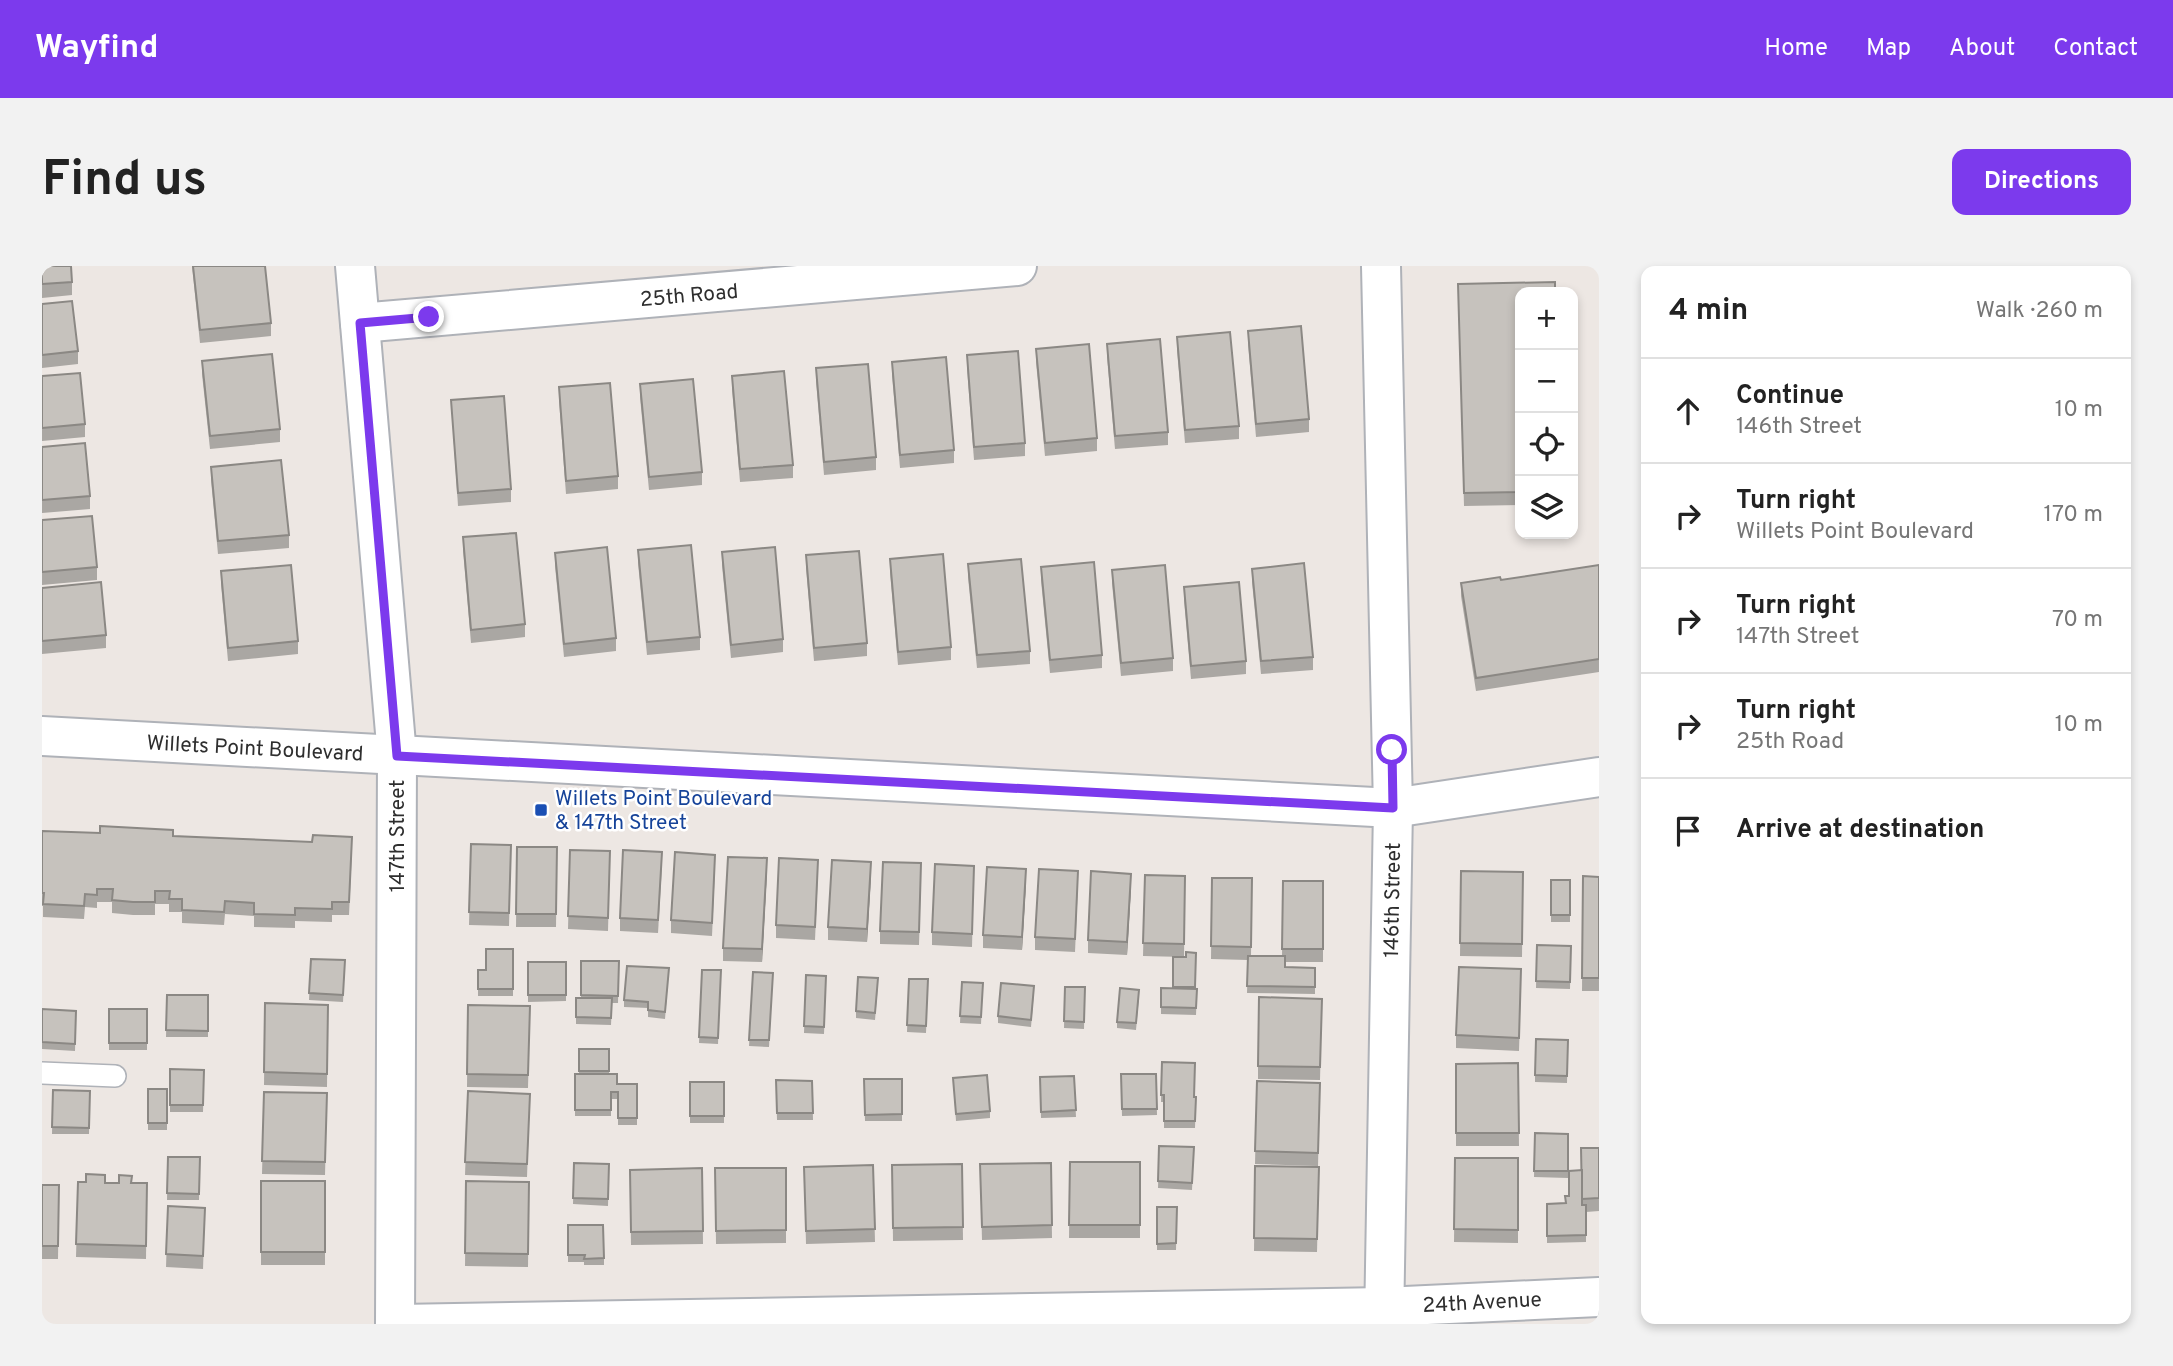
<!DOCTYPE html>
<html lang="en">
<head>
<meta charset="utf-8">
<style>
	body { margin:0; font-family:Overpass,sans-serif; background:#f2f2f2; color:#222 }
	.controls { position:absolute; right:21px; top:21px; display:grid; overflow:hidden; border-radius:14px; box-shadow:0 4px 10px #0003 }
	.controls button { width:63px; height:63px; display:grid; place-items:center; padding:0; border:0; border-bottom:2px solid #e0e0e0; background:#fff; color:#222; font:35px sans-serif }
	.stop { position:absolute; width:21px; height:21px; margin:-16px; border:5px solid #7c3aed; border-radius:50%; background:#fff }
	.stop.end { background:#7c3aed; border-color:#fff; box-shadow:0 2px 7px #0008 }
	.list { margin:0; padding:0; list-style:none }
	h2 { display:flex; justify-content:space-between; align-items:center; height:91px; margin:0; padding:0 28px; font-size:30px }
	h2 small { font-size:23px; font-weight:400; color:#767676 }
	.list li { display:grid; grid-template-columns:46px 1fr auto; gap:21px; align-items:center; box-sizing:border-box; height:105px; padding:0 28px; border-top:2px solid #e0e0e0 }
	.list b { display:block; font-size:26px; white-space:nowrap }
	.list p { margin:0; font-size:23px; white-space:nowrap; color:#767676 }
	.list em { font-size:23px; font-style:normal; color:#767676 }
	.icon { flex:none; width:38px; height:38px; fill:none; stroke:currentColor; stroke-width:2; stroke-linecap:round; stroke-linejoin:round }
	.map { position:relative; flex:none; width:1557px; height:1058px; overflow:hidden; border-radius:14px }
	header { display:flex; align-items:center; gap:42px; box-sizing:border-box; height:98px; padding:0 35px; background:#7c3aed; color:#fff }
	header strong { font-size:33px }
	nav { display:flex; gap:38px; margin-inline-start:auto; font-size:24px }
	.intro { display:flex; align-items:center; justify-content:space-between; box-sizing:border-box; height:168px; padding:0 42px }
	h1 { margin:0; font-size:49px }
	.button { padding:18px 32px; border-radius:14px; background:#7c3aed; color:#fff; font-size:24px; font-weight:700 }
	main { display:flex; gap:42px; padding:0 42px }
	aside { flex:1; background:#fff; border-radius:14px; box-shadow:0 4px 10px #0003 }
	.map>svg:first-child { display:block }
</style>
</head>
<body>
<header>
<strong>Wayfind</strong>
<nav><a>Home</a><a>Map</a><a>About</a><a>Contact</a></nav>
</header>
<div class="intro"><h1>Find us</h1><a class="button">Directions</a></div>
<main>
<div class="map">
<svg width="1557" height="1058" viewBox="0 0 1557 1058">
	<rect width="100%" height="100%" fill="#ede7e3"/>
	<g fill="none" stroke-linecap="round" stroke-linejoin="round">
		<defs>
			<path id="service" d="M0,807L73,810"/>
			<g id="minor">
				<path d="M313,0L355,490L353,1058"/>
				<path d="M1339,0L1351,542L1342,1058"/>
				<path d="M318,57L975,0"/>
				<path d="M357,1058L1342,1041L1557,1031"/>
			</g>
			<path id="tertiary" d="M0,470L1351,542L1557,511"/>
		</defs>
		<use href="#service" stroke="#afb2b8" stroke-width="24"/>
		<use href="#minor" stroke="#afb2b8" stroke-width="42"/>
		<use href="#tertiary" stroke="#afb2b8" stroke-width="42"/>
		<use href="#service" stroke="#fff" stroke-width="21"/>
		<use href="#minor" stroke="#fff" stroke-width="38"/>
		<use href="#tertiary" stroke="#fff" stroke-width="38"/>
	</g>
	<g fill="#aaa7a3">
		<path d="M0,0L30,16V29L0,32Z"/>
		<path d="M150,0H223L229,57V70L158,77Z"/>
		<path d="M1416,18L1478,26V239L1422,240Z"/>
		<path d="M0,38L36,85V98L0,102Z"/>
		<path d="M1206,65L1267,153V166L1214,171L1206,78Z"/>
		<path d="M1135,71L1197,160V173L1143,177L1135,84Z"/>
		<path d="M1065,78L1126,166V179L1073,183L1065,91Z"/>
		<path d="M994,83L1055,172V185L1003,190L994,96Z"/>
		<path d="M925,89L983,177V190L932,194L925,102Z"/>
		<path d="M160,95L238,163V176L168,183L160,108Z"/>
		<path d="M850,96L912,184V197L858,202L850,109Z"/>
		<path d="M774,102L834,191V204L782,209L774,115Z"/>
		<path d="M0,110L43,158V171L0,175Z"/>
		<path d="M690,110L751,199V212L698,216L690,123Z"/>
		<path d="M598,118L660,206V219L607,224L598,131Z"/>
		<path d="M517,121L576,210V223L524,228L517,134Z"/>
		<path d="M409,134L469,223V236L416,240Z"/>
		<path d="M0,181L48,230V243L0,247Z"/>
		<path d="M169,201L247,269V282L176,288L169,214Z"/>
		<path d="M0,254L55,301V314L0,319Z"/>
		<path d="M421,271L483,358V371L429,377L421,284Z"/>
		<path d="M596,284L658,371V384L605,389L596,297Z"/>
		<path d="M680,286L741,373V386L689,392L680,299Z"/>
		<path d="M513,287L574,372V385L522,391L513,300Z"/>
		<path d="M764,289L825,377V390L772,395L764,302Z"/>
		<path d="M848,293L909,381V394L856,399L848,306Z"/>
		<path d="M926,298L988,385V398L935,402L926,311Z"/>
		<path d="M1557,299V406L1434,425L1419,330V317L1459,314Z"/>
		<path d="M999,301L1060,389V402L1008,407L999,314Z"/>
		<path d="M1210,303L1271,391V404L1219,408L1210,316Z"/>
		<path d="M1070,304L1131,392V405L1079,410L1070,317Z"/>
		<path d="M179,305L256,375V388L186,395L179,318Z"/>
		<path d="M1142,321L1204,395V408L1149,413L1142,334Z"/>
		<path d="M0,322L64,369V382L0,388Z"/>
		<path d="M0,565L131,570L310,584L307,649H290V656L253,655V662L212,661V650L183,648L182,659L140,657V646H127V638H113V649H91L70,647V636H55V642L43,641L42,653L1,651V640H0Z"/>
		<path d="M429,578L469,579L467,660L427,659Z"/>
		<path d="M475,581H515L514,661H474Z"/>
		<path d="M528,584L568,585L566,665L526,663Z"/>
		<path d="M620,599L616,667L578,665V652Z"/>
		<path d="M932,600L930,681L890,679V666Z"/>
		<path d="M673,602L670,670L629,667V654Z"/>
		<path d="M725,605L720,696L681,695V682Z"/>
		<path d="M1419,605L1481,606L1480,691L1418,690Z"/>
		<path d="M776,607L773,674L734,672V659Z"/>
		<path d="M829,609L825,676L786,674V661Z"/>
		<path d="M1103,609L1143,610L1142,691L1101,690Z"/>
		<path d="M879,610L877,679L838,678V665Z"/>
		<path d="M1541,610L1557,611V725H1540Z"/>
		<path d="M1170,612H1210L1209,690H1240L1241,615H1281V696H1243V701L1273,702V728L1205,727L1206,694L1169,693Z"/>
		<rect x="1509" y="614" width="19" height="42"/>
		<path d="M984,616L980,684L941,682V669Z"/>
		<path d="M1036,618L1033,686L993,684V671Z"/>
		<path d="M1089,621L1085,689L1046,687V674Z"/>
		<path d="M1495,679L1529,680L1528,723L1494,722Z"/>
		<path d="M471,683V730H436V704H444Z"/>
		<path d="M1154,687L1153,723H1155L1154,749L1119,748V722H1131V691H1144Z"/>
		<path d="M269,693L303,694L301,736L267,734Z"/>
		<path d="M539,695H577L576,737H570L569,759L534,758V732H539Z"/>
		<path d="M486,696H524V735L486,736Z"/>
		<path d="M627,702L623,753L606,751V742L582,741V734Z"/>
		<path d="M660,704H679L676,778L657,777Z"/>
		<path d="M711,706L731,707L727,781L707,780Z"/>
		<path d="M764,709L784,710L782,768L762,767Z"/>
		<path d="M867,713H886L884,767L865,766Z"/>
		<path d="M920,716L941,717L939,758L918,757Z"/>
		<path d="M1479,716L1477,785L1414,782V769Z"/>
		<path d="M836,719L833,754L814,752V745Z"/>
		<path d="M1023,721H1043L1042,763L1022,762Z"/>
		<path d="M992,726L989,761L956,757V750Z"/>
		<path d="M125,729H166V771H124Z"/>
		<path d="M1097,731L1094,764L1075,762V756Z"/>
		<path d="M1280,733L1278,814L1216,813V800Z"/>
		<path d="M223,737L286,739L285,821L222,819Z"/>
		<path d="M426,739L488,740L486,822L425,821Z"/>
		<path d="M0,743L34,745L33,785L0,783Z"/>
		<rect x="67" y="743" width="38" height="41"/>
		<path d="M1526,774L1525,817L1493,816V809Z"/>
		<path d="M537,783H567V808L575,818H595V859H576V833H569V850H533V808H537Z"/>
		<path d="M1120,796L1152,831H1154L1153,862H1122V836H1119Z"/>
		<path d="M1476,797L1477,880H1414V798Z"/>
		<path d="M128,803L162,804L161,846H128Z"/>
		<path d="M1079,808H1114L1115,849L1080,850Z"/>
		<path d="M1032,810L1034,851L999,852L998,811Z"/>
		<path d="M911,812L948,845V852L914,855Z"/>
		<path d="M822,813H860V855H823Z"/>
		<path d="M734,814L770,815L771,854H735Z"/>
		<path d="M1215,815L1278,817L1276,900L1213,898Z"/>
		<rect x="648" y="816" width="34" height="41"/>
		<rect x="106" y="823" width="19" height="41"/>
		<path d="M11,824L48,825L47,868H10Z"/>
		<path d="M426,825L488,828L485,911L423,909Z"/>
		<path d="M222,826L285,827L283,909L220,908Z"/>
		<path d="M1493,867L1526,868V912L1492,911Z"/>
		<path d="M1117,880L1152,881L1150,924L1116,922Z"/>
		<path d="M1557,882V945L1544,946V976L1505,977V938L1523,937L1540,904Z"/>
		<path d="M126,891H158L157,934H125Z"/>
		<path d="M1413,892H1476V977L1412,976Z"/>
		<path d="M1028,896H1098V972H1027Z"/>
		<path d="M532,897L567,898L566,940L531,938Z"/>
		<path d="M1009,897L1010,972L940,974L938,898Z"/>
		<path d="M920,898L921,974L851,975L850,899Z"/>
		<path d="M831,899L833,976L764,978L762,901Z"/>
		<path d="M1213,900L1277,901L1275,986L1212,985Z"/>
		<path d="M660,902L661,978L589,979L588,904Z"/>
		<path d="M673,902H744V977L674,978Z"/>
		<rect x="219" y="915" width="64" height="84"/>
		<path d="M424,915L487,916L486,1001L423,1000Z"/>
		<path d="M36,916L105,917L104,993L34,991Z"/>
		<path d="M0,919H17L16,993H0Z"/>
		<path d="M126,940L163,942L161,1003L124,1001Z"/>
		<path d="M1115,941H1135L1134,984H1115Z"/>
		<path d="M526,959L562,992V999H542V996H526Z"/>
	</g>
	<g fill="#8b8884">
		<path d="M725,592V605L720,696V683Z"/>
		<path d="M829,596V609L825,676V663Z"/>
		<path d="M984,603V616L980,684V671Z"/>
		<path d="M1089,608V621L1085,689V676Z"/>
	</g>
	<g fill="#c6c2bd" stroke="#8b8884" stroke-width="2">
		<path d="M0,0H29L30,16L0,18Z"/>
		<path d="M151,0H223L229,57L158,64Z"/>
		<path d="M1513,16V26H1478V226L1422,227L1416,18Z"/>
		<path d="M30,35L36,85L0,89V38Z"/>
		<path d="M1259,60L1267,153L1214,158L1206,65Z"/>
		<path d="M1188,66L1197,160L1143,164L1135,71Z"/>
		<path d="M1118,73L1126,166L1073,170L1065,78Z"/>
		<path d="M1047,78L1055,172L1003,177L994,83Z"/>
		<path d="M976,85L983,177L932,181L925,89Z"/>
		<path d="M230,88L238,163L168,170L160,95Z"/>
		<path d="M904,91L912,184L858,189L850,96Z"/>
		<path d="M826,98L834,191L782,196L774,102Z"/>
		<path d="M742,105L751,199L698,203L690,110Z"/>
		<path d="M38,107L43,158L0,162V110Z"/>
		<path d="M651,113L660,206L607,211L598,118Z"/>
		<path d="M568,117L576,210L524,215L517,121Z"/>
		<path d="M462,130L469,223L416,227L409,134Z"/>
		<path d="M43,177L48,230L0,234V181Z"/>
		<path d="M239,194L247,269L176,275L169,201Z"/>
		<path d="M50,250L55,301L0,306V254Z"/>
		<path d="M474,267L483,358L429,364L421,271Z"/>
		<path d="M649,279L658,371L605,376L596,284Z"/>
		<path d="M565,281L574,372L522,378L513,287Z"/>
		<path d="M733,281L741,373L689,379L680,286Z"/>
		<path d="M817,285L825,377L772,382L764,289Z"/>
		<path d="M901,288L909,381L856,386L848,293Z"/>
		<path d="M979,293L988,385L935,389L926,298Z"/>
		<path d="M1052,296L1060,389L1008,394L999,301Z"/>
		<path d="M1262,297L1271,391L1219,395L1210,303Z"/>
		<path d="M249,299L256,375L186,382L179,305Z"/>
		<path d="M1123,299L1131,392L1079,397L1070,304Z"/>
		<path d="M1557,299V393L1434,412L1419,317L1458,311L1459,314Z"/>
		<path d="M59,316L64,369L0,375V322Z"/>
		<path d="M1197,316L1204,395L1149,400L1142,321Z"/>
		<path d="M58,560L131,564V570L201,573L270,576L271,569L310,571L307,636H290V643L253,642V649L212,648V637L183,635L182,646L140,644V633H127L128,625H113V636H91L70,634L71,623H55V629L43,628L42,640L1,638L2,627H0V565L58,567Z"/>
		<path d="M429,578L469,579L467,647L427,646Z"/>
		<path d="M475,581H515L514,648H474Z"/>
		<path d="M528,584L568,585L566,652L526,650Z"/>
		<path d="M581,584L620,586L616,654L578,652Z"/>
		<path d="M633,586L673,589L670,657L629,654Z"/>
		<path d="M686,591L725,592L720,683L681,682Z"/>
		<path d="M737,592L776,594L773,661L734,659Z"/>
		<path d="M790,594L829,596L825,663L786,661Z"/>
		<path d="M841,596L879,597L877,666L838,665Z"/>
		<path d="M893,598L932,600L930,668L890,666Z"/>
		<path d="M945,601L984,603L980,671L941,669Z"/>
		<path d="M997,603L1036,605L1033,673L993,671Z"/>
		<path d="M1049,605L1089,608L1085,676L1046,674Z"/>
		<path d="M1419,605L1481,606L1480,678L1418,677Z"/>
		<path d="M1103,609L1143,610L1142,678L1101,677Z"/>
		<path d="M1541,610L1557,611V712H1540Z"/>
		<path d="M1170,612H1210L1209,681L1169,680Z"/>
		<rect x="1509" y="614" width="19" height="35"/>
		<path d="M1241,615H1281V683H1240Z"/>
		<path d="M1495,679L1529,680L1528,716L1494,715Z"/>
		<path d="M444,683H471V723H436V704H444Z"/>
		<path d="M1144,686L1154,687L1153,721H1131V691H1144Z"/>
		<path d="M1206,690H1243V701L1273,702V721L1205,720Z"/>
		<path d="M269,693L303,694L301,729L267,727Z"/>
		<path d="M539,695H577L576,730L539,729Z"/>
		<rect x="486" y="696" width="38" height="33"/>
		<path d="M585,700L627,702L623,746L606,744V736L582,734Z"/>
		<path d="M1417,701L1479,703L1477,772L1414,769Z"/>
		<path d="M660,704H679L676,772L657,771Z"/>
		<path d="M711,706L731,707L727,774H707Z"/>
		<path d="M764,709L784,710L782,761L762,760Z"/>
		<path d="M816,711L836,712L833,747L814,745Z"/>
		<path d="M867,713H886L884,760L865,759Z"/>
		<path d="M920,716L941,717L939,751L918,750Z"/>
		<path d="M959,717L992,720L989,754L956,750Z"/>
		<path d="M1023,721H1043L1042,756L1022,755Z"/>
		<path d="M1078,722L1097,724L1094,757L1075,756Z"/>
		<path d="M1119,722L1155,723L1154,742L1119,741Z"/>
		<path d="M125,729H166V765L124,764Z"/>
		<path d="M1217,731L1280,733L1278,801L1216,800Z"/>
		<path d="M534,732H570L569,752L534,751Z"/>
		<path d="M223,737L286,739L285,808L222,806Z"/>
		<path d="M426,739L488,740L486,809L425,808Z"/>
		<path d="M0,743L34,745L33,778L0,776Z"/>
		<rect x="67" y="743" width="38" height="34"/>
		<path d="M1494,773L1526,774L1525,810L1493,809Z"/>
		<rect x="537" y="783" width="30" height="22"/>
		<path d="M1120,796L1153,797L1152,831H1154L1153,855H1122V829H1119Z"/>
		<path d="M1476,797L1477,867H1414V798Z"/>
		<path d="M128,803L162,804L161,839H128Z"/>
		<path d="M533,808H575V818H595V852H576V826H569V844H533Z"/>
		<path d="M1079,808H1114L1115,843H1080Z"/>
		<path d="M945,809L948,845L914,848L911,812Z"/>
		<path d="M1032,810L1034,844L999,846L998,811Z"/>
		<path d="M822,813H860V848L823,849Z"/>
		<path d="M734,814L770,815L771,847H735Z"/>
		<path d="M1215,815L1278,817L1276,887L1213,885Z"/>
		<rect x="648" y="816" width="34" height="34"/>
		<rect x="106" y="823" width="19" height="34"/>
		<path d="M11,824L48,825L47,862L10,861Z"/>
		<path d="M426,825L488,828L485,898L423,896Z"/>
		<path d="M222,826L285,827L283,896L220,895Z"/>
		<path d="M1493,867L1526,868V905H1492Z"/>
		<path d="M1117,880L1152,881L1150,917L1116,915Z"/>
		<path d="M1539,882H1557V932L1540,933Z"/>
		<path d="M126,891H158L157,928L125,927Z"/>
		<path d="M1413,892H1476V964L1412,963Z"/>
		<path d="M1028,896H1098V959H1027Z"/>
		<path d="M532,897L567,898L566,933L531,932Z"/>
		<path d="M1009,897L1010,959L940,961L938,898Z"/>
		<path d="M920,898L921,961L851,962L850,899Z"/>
		<path d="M831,899L833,963L764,965L762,901Z"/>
		<path d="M1213,900L1277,901L1275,973L1212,972Z"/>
		<path d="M660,902L661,965L589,966L588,904Z"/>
		<path d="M673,902H744V964L674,965Z"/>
		<path d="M1540,904V939H1544V969L1505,970V938L1524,937L1523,930H1527V905Z"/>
		<path d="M44,908L63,909V917H77V909L90,910L89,917H105L104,980L34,978L36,916H44Z"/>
		<rect x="219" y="915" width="64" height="71"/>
		<path d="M424,915L487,916L486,988L423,987Z"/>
		<path d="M0,919H17L16,980H0Z"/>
		<path d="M126,940L163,942L161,990L124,988Z"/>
		<path d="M1115,941H1135L1134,977L1115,978Z"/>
		<path d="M526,959H561L562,992L542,993L543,989H526Z"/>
	</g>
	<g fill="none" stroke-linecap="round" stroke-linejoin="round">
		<path stroke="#7c3aed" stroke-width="9" d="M387,51L318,57L355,490L1351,542L1350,484"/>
	</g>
	<rect fill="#1a4fb4" stroke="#fff" stroke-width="2.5" x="492" y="537" width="14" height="14" rx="3.5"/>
	<g text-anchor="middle" stroke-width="5" stroke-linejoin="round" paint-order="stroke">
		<g font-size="21" fill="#2e2e2e" stroke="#fff">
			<text transform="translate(647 29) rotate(-5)" y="7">25th Road</text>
			<text transform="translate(213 482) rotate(3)" y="7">Willets Point Boulevard</text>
			<text transform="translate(355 570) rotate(-90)" y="7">147th Street</text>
			<text transform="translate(1350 634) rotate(-89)" y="7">146th Street</text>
			<text transform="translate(1440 1036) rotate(-3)" y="7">24th Avenue</text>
		</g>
		<g font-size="21" fill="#164399" stroke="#fff" text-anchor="start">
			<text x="513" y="539">Willets Point Boulevard<tspan x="513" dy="24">&amp; 147th Street</tspan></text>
		</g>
	</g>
</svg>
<div class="controls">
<button>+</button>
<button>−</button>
<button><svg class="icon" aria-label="locate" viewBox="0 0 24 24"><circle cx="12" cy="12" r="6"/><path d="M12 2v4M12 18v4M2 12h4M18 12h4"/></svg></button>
<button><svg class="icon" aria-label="layers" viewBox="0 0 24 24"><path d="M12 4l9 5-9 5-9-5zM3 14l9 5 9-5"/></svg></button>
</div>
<div class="stop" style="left:1350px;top:484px"></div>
<div class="stop end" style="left:387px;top:51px"></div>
</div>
<aside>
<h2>4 min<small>Walk · 260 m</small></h2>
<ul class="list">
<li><svg class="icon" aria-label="ahead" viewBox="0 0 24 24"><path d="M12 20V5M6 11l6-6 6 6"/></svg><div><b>Continue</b><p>146th Street</p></div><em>10 m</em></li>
<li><svg class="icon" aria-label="right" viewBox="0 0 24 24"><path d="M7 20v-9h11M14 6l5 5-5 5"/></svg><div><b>Turn right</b><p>Willets Point Boulevard</p></div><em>170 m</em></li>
<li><svg class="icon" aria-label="right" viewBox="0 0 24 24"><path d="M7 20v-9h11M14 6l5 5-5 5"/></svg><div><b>Turn right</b><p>147th Street</p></div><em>70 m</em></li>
<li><svg class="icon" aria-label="right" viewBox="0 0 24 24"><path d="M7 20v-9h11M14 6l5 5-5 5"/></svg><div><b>Turn right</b><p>25th Road</p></div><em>10 m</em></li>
<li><svg class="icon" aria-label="arrive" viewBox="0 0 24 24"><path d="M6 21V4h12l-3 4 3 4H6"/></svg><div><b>Arrive at destination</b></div></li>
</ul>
</aside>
</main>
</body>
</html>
